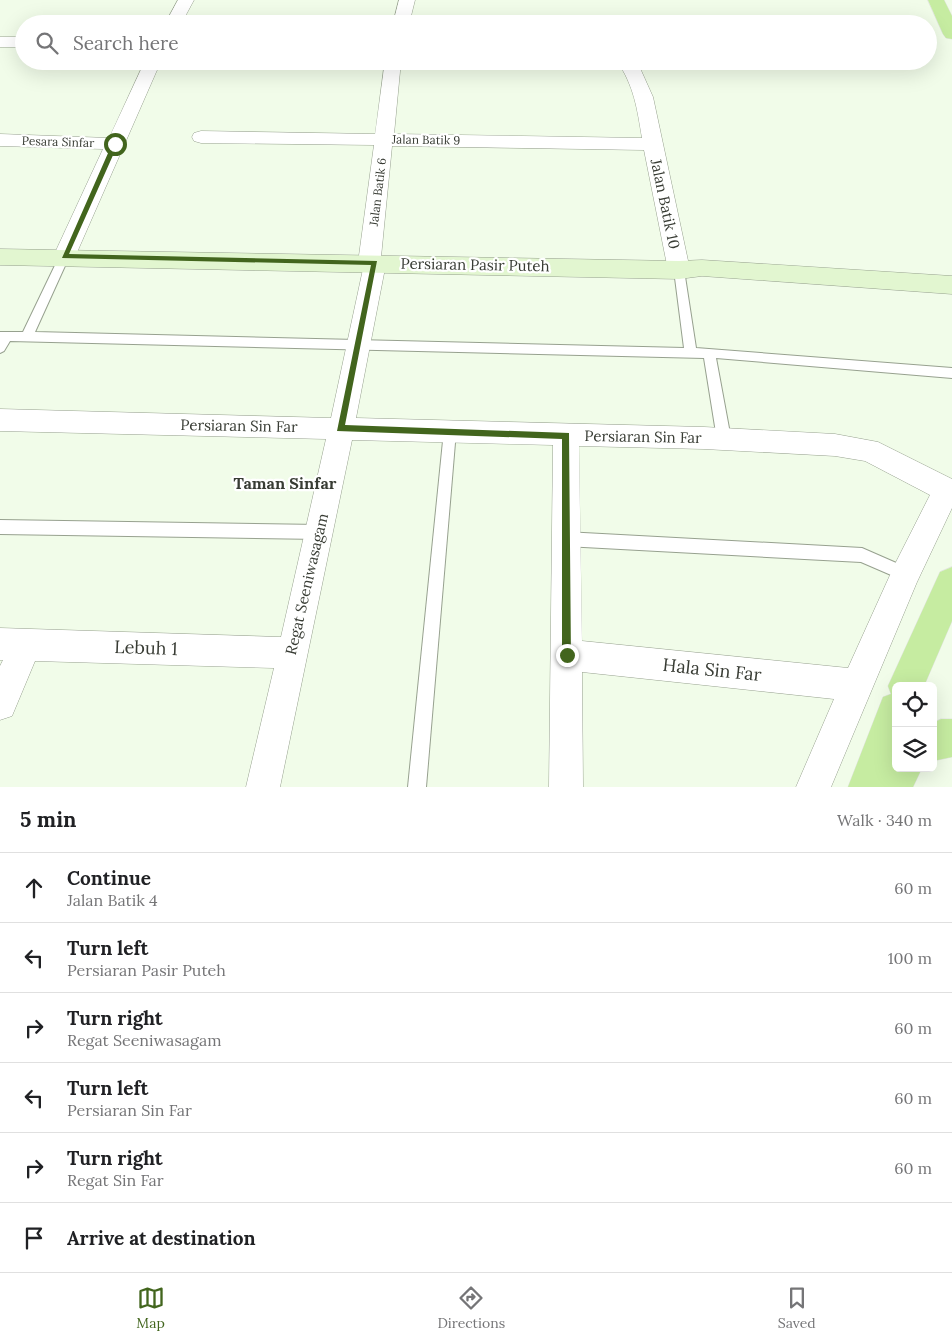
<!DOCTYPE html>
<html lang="en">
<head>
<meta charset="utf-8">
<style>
	body { margin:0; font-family:Lora,serif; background:#f6f6f6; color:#202124 }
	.controls { position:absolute; right:15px; bottom:15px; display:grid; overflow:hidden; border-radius:8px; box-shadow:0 5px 20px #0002 }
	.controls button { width:45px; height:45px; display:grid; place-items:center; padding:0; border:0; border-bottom:1px solid #e0e0e0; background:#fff; color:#202124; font:25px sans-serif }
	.stop { position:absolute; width:15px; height:15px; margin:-11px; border:4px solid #42651d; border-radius:50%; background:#fff }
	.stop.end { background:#42651d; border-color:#fff; box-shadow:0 1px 5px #0008 }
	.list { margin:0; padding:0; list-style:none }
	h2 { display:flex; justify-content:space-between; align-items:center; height:65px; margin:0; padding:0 20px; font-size:21px }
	h2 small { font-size:16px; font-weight:400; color:#757577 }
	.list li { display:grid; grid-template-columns:32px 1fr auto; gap:15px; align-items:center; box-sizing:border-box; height:70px; padding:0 20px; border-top:1px solid #e0e0e0 }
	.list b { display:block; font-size:19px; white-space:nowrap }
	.list p { margin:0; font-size:16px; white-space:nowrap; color:#757577 }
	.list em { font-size:16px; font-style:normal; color:#757577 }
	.icon { flex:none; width:28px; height:28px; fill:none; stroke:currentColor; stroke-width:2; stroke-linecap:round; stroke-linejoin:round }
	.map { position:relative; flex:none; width:952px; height:787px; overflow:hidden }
	.search { position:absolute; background:#fff; box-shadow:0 5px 20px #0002; left:15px; right:15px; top:15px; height:55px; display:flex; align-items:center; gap:12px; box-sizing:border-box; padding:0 18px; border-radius:28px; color:#757577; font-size:19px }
	.sheet { height:485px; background:#fff }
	nav { display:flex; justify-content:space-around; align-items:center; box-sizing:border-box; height:70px; border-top:1px solid #e0e0e0; background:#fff; font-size:14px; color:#757577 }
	nav a { display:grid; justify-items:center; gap:2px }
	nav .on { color:#42651d }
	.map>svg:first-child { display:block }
</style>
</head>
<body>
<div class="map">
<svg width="952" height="787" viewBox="0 0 952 787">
	<rect width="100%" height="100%" fill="#f1fce9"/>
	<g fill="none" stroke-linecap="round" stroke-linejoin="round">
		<defs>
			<g id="lane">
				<path d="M64,253L69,257L35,332L684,348L674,270L679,266L684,270L696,348L952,368V378L716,358L731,439L729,443L724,445L719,443L717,439L704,358L10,341L4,351L0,353V332H23L59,257Z"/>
				<path d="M450,426L455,427L456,431L426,787H408L444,431L445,427Z"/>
				<path d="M0,520L320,525L325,527L327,532L325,537L320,539L0,534Z"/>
				<path d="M565,532L862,548L910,569L912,574L910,579L905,581L861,562L565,546L560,544L558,539L560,534Z"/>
			</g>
			<g id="street">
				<path d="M178,0H194L181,24H165Z"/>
				<path d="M399,0H415L409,24H393Z"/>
				<rect x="0" y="37" width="24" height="10"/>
				<path d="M145,61H161L75,257L72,262L64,265L56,262L53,257L103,149L0,146V134L109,138Z"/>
				<path d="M385,61H401L394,134L642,138C637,108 634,86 617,61H635L640,68L653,97L690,270L687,275L679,278L671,275L668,270L644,150L392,146L381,257L386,263L356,418L704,427L835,434L878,442L952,479V508L917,582L831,787H796L834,699L582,672L583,787H549L553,445L352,440L280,787H246L274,668L35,661L12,716L0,720V666L3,660H0V628L281,637L326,439L0,431V409L331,418L363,269L358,263L374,145L201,143L194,141L192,137L194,133L201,131L375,134ZM579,446L704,449L835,456L865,461L930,495L895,564L848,668L582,641Z"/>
			</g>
			<path id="secondary" d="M0,249L679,261L702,260L952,276V294L702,276L679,279L0,265Z"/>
			<g id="primary">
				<path d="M928,0H944L952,16V39L946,38L943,34Z"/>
				<path d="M952,567V621L924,686H896V768H922L913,787H848L883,697L891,694L888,686L940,572Z"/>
				<path d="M941,719H952V757L933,761V723Z"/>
			</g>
		</defs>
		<use href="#lane" stroke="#97a18f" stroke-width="2"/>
		<use href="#street" stroke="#97a18f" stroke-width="1"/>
		<use href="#secondary" stroke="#97a18f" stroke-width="1"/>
		<use href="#primary" stroke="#e3e4e3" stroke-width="1"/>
		<use href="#lane" fill="#fff" fill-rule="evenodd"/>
		<use href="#street" fill="#fff" fill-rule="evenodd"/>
		<use href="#secondary" fill="#e2f6d0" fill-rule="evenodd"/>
		<use href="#primary" fill="#c6eca1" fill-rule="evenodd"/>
	</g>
	<path fill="#42651d" d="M115,142L118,144L69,254L377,261L345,425L569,433L571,659H563L562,655V439L337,431L371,265L62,258L112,144Z"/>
	<g text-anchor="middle" stroke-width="4.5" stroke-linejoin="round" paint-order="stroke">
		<g font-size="12" fill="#383c34" stroke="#fff">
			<text transform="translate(426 140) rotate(1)" y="4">Jalan Batik 9</text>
			<text transform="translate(58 142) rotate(2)" y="4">Pesara Sinfar</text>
			<text transform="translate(378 192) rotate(-83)" y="4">Jalan Batik 6</text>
		</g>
		<g font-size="15" fill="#383c34" stroke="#fff">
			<text transform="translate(665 204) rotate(78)" y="5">Jalan Batik 10</text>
			<text transform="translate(475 265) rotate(1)" y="5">Persiaran Pasir Puteh</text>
			<text transform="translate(239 426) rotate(1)" y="5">Persiaran Sin Far</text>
			<text transform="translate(643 437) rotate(1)" y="5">Persiaran Sin Far</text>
			<text transform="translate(307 584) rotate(-77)" y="5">Regat Seeniwasagam</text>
		</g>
		<g font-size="16" font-weight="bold" fill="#383c34" stroke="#fff">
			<text x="285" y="489">Taman Sinfar</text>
		</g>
		<g font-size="18" fill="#383c34" stroke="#fff">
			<text transform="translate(146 648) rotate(2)" y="6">Lebuh 1</text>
			<text transform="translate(712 670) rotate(6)" y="6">Hala Sin Far</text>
		</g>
	</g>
</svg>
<div class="controls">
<button><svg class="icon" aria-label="locate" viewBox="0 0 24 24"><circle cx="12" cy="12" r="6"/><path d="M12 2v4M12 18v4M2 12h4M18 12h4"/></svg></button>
<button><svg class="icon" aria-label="layers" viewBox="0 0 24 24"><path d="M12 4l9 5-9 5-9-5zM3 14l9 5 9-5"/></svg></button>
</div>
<div class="stop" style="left:115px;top:144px"></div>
<div class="stop end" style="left:567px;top:655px"></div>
<div class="search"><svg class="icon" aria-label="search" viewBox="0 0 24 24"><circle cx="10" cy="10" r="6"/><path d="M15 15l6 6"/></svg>Search here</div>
</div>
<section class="sheet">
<h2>5 min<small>Walk · 340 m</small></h2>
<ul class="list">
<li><svg class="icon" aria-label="ahead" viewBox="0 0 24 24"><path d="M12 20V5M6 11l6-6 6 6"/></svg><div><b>Continue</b><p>Jalan Batik 4</p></div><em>60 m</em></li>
<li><svg class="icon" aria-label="left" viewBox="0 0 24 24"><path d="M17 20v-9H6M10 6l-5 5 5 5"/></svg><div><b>Turn left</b><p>Persiaran Pasir Puteh</p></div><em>100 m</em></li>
<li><svg class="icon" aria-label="right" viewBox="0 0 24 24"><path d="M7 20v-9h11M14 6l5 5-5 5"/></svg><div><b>Turn right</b><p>Regat Seeniwasagam</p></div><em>60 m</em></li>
<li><svg class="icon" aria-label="left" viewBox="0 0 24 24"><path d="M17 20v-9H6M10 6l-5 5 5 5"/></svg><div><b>Turn left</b><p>Persiaran Sin Far</p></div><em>60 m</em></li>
<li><svg class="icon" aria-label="right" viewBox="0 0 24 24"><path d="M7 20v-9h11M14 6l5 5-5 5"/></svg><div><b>Turn right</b><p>Regat Sin Far</p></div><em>60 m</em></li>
<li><svg class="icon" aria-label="arrive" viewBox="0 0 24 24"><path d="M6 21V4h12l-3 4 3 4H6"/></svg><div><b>Arrive at destination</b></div></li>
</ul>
</section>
<nav>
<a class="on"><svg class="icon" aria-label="map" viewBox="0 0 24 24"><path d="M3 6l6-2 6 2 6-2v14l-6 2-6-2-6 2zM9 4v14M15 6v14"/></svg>Map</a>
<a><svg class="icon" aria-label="directions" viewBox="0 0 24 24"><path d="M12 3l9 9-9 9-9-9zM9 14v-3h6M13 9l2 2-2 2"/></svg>Directions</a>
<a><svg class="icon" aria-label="saved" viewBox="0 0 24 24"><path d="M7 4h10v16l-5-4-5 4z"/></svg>Saved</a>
</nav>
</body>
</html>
